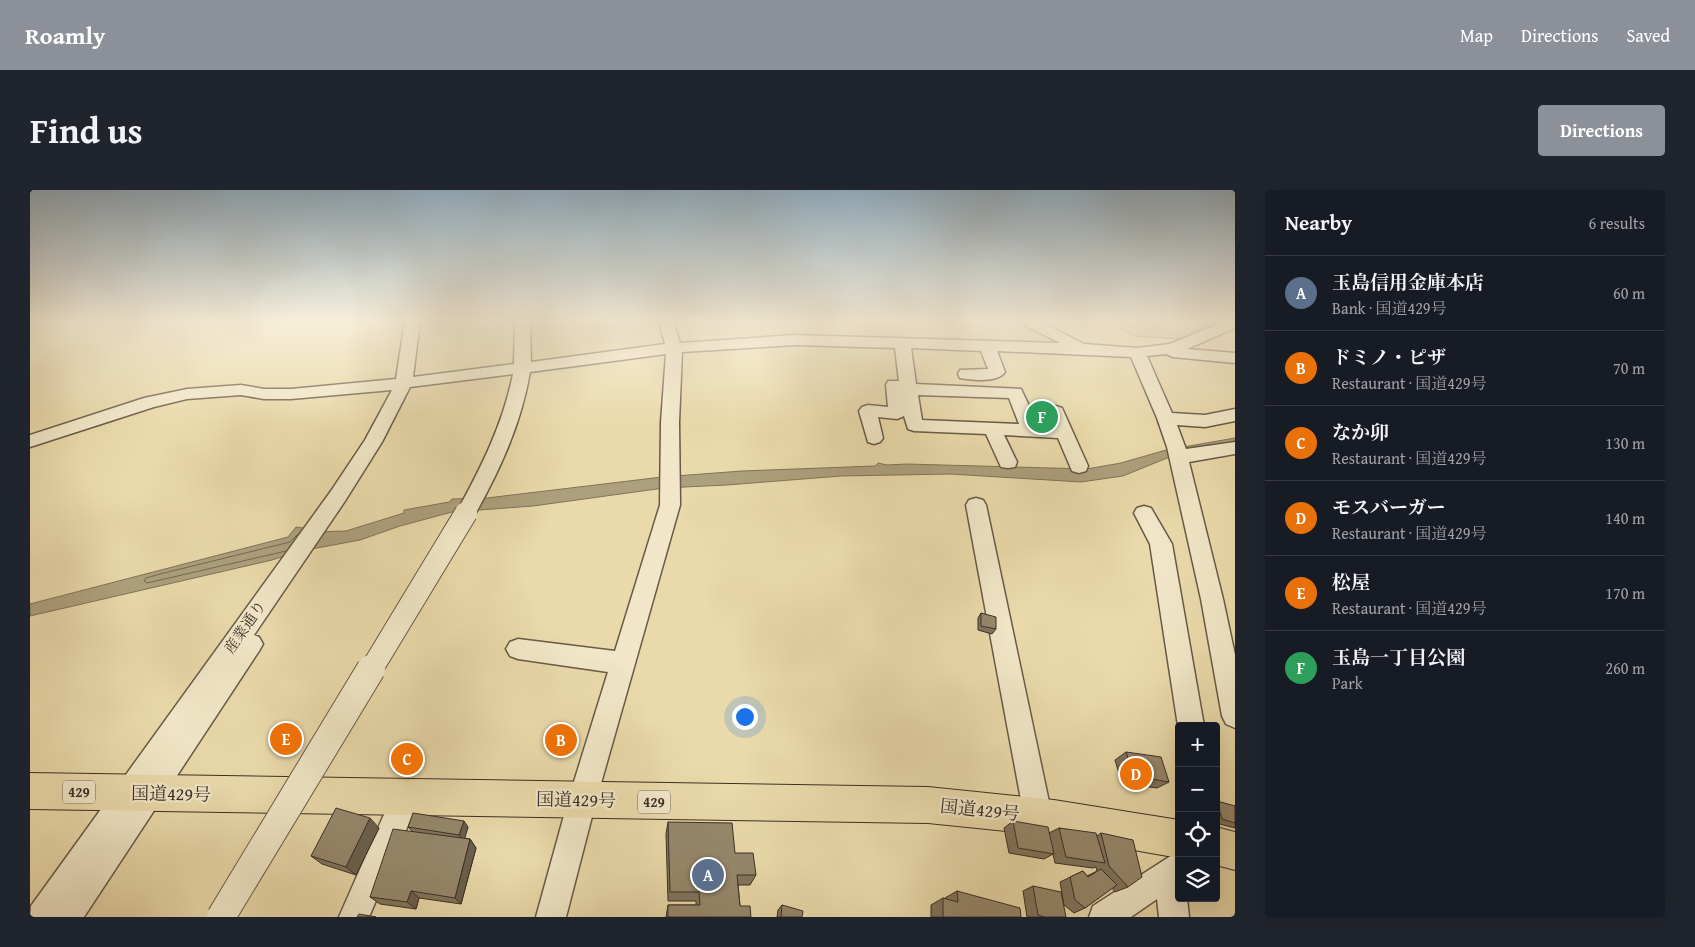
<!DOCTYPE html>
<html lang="en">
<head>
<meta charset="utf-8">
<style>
	body { margin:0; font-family:"Gentium Book Plus","Noto Serif JP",serif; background:#20242c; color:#f1f3f6 }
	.controls { position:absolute; right:15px; bottom:15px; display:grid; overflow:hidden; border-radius:5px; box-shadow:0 5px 20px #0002 }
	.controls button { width:45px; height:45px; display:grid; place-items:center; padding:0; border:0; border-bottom:1px solid #363941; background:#171b24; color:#f1f3f6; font:25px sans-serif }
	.you { position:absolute; left:714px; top:526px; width:18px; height:18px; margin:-12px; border:4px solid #fff; border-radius:50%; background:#1a73e8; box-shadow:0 0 0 8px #1a73e833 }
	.badge { display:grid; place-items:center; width:32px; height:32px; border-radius:50%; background:#8c9099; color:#fff; font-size:16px; font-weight:700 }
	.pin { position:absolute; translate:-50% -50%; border:2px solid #fff; box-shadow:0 1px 5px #0006 }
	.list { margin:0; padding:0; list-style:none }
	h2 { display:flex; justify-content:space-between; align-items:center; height:65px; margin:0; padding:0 20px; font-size:21px }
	h2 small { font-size:16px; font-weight:400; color:#9ea1a6 }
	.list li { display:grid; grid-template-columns:32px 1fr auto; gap:15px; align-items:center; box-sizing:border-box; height:75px; padding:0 20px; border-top:1px solid #363941 }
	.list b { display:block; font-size:19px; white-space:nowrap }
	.list p { margin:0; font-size:16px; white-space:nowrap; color:#9ea1a6 }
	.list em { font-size:16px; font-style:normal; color:#9ea1a6 }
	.icon { flex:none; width:28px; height:28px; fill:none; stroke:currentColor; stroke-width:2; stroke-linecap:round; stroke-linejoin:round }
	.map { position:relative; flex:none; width:1205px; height:727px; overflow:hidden; border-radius:5px }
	header { display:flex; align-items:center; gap:30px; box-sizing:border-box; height:70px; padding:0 25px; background:#8c9099; color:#fff }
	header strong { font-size:24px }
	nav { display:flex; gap:28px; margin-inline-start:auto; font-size:18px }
	.intro { display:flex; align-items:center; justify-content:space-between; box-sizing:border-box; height:120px; padding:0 30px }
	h1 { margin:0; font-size:35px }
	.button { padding:12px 22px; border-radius:5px; background:#8c9099; color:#fff; font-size:18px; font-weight:700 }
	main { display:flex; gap:30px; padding:0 30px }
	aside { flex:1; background:#171b24; border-radius:5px; box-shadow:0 5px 20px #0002 }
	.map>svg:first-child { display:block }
</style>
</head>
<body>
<header>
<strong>Roamly</strong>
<nav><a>Map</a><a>Directions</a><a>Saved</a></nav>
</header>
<div class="intro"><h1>Find us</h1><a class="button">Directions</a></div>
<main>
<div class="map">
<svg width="1205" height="727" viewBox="0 0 1205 727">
	<rect width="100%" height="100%" fill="#eadaab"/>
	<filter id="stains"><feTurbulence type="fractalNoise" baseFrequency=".004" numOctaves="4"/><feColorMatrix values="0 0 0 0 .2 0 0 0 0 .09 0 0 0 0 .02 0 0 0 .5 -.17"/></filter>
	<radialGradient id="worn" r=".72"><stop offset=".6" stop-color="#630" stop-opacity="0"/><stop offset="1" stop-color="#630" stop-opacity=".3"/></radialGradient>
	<g fill="#ccbd95" stroke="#84765e">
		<path d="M1079,131H1202L1166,150L1104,146Z"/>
		<path d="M996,219L1022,220L1028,236H1007Z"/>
	</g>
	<path fill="#aea07e" stroke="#80735b" d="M1205,248V255L1142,266L1093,286L1051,292L920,284L811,286L697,295L634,298L503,316L422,322L370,336L330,350L271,361L242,370L0,426V414L258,347L266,337L282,339L284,342L316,341L374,323V320L419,312L422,309L457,308L632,287L712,281L845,276L848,273L857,275L877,274L1057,279L1091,273L1136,260Z"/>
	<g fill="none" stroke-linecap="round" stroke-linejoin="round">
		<path stroke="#746852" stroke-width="1" d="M256,361L117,393L114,391L116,388L130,384L260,352L270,342"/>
		<defs>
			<g id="minor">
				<path d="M375,131H390L383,187L484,174L485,131H500L501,172L635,154L629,131H643L650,153L765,145L1030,153L992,134L989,131H1009L1054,154L1107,158L1140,154L1195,131H1205V138L1157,159L1205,163V173L1143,167L1136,164L1117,166L1142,223L1175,225L1205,219V231L1175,237L1147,235L1156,259L1205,252V264L1159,272L1193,409L1205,465V538L1196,534L1192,526L1171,409L1137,257L1127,228L1101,167L967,161L975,182C968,193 942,190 930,188L928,184L930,180L958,179L951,161L881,158L886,194L991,199L1008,235H1023L1017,222L1020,218L1026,216L1032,218L1058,276L1056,281L1049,283L1042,281L1028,248L974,245L987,272L985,277L978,278L971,277L956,244L884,241L878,239L874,226L867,229L848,227L853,248L850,252L844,254L838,252L829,221L832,217L838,215L858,217L856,195L858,191H869L865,158L765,155L652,162L649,232L650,315L566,611L536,727H506L538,611L578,482L488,469L480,466L476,459L480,452L488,449L585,461L630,315L631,232L636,164L500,182C491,235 469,282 443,328L436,330L429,328L426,323C451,278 473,234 483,184L380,197L352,252L315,311L224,445L229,447L233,454L229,461L54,727H0L1,716L301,301L335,250L362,200L261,209H234L211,205L157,209L124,217L0,257V245L114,208L157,199L211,195L234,199H261L366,189ZM888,205L979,208L989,234L892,230Z"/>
				<path d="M946,308L953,310L956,315L1022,626L1018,636L1008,640L998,636L994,626L936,315L939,310Z"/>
				<path d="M1114,316L1121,318L1142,354L1174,536H1148L1120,354L1104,323L1107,318Z"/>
				<path d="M376,593L386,597L390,607L339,727H309L366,597Z"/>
				<path d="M1149,662V708H1157L1159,727H1129L1127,709L1101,727H1059L1063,716L1139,667Z"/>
			</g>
			<g id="highway">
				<path d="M0,583L898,597L1024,610L1149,630V668L1024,646L898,633L0,619Z"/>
				<path d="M1186,637L1205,642V680L1186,675Z"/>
			</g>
		</defs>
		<use href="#minor" stroke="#675a48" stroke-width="3"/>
		<use href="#highway" stroke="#3b2f27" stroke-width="2"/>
		<use href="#minor" fill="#f1e7c8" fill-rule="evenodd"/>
		<use href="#highway" fill="#eadaab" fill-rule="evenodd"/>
		<defs>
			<path id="minor-bridge-far1" d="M341,480L436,323"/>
			<path id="minor-bridge" d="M191,727L341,479"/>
		</defs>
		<use href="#minor-bridge-far1" stroke="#675a48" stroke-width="24" stroke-linecap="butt"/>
		<use href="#minor-bridge" stroke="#675a48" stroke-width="30" stroke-linecap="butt"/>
		<use href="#minor-bridge-far1" stroke="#f1e7c8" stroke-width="22"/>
		<use href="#minor-bridge" stroke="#f1e7c8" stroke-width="28"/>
	</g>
	<g fill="#81755d" stroke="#3b2f27">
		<path d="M951,423L966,439L962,444L948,440V428Z"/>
		<path d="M1096,562L1139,592L1127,598L1092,593L1085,570Z"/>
		<path d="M1186,611H1187L1205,633V638L1186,633Z"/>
		<path d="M983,631L1019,643L1029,638L1067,646L1071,643L1098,697L1085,702L1082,698L1055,718L1044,723L1034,715L1030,692L1053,681L1057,686L1067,681L1066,677L1063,678L1025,673L1023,664L1014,669L979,663L974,638Z"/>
		<path d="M638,632L705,663L726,685L720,695H708L710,716L721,727H636L638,715H666V711H638L636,644Z"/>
		<path d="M378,637H438L434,648L440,649L446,658L431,714L389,708L386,719L350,714L340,707L382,641Z"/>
		<path d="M349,638L326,685L292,674L281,666Z"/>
		<path d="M1003,696L1036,727H997L993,701Z"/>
		<path d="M927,701L991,727H901V715L913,708L915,709V708Z"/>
		<path d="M752,715L772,727H747L748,720Z"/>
	</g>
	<g fill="#695f4c" stroke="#3b2f27">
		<path d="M340,628L349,638L326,685L316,677Z"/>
		<path d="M434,631L438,637L434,651L429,645Z"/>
		<path d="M440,649L446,658L431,714L425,708Z"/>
		<path d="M381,701L389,708L386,719L377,712Z"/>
	</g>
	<g fill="#96886c" stroke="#3b2f27">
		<path d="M951,423L966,427V439L951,436Z"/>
		<path d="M1096,562L1131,567L1139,592L1104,586Z"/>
		<path d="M1187,611L1205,616V633L1192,629Z"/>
		<path d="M306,618L340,628L316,677L281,666Z"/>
		<path d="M383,623L434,631L429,645L378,637Z"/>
		<path d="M983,631L1018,637L1024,664L988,658Z"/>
		<path d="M638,632L702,633L705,663H723L726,685H707L710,716H720L721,727H638V715H670L669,702H640Z"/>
		<path d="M1029,638L1066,643L1075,673L1036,667Z"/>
		<path d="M363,639L440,649L425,708L381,701L377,712L340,707Z"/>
		<path d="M1071,643L1103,650L1112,687L1098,697L1079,676Z"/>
		<path d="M1071,679L1087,695L1055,718L1045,710L1040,687L1053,681L1058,687Z"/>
		<path d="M1003,696L1031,702L1036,727H1015L1008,725Z"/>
		<path d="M927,701L990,718L991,727H913V708L928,712Z"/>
		<path d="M752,715L773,721L772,727H751Z"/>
		<path d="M329,724L346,727H327Z"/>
	</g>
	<linearGradient id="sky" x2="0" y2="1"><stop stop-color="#91acbe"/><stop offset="0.56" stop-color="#f6eed9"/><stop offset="1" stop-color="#f6eed9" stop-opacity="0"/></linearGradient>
	<rect width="1205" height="233" fill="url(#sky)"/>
	<g text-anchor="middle" stroke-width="4.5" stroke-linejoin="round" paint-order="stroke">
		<g fill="#f1e7c8" stroke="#726657" stroke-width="1">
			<rect x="33" y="590.5" width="32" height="23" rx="4"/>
			<rect x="608" y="600.5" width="32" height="23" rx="4"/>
		</g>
		<g font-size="14" font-weight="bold" fill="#3b2f27">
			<text x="49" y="607">429</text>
			<text x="624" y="617">429</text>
		</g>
		<g font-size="15" fill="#3b2f27" stroke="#f1e7c8">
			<text transform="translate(215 437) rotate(-55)" y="5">産業通り</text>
		</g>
		<g font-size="18" fill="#3b2f27" stroke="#f1e7c8">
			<text transform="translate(141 604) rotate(1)" y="6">国道429号</text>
			<text transform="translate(546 610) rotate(1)" y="6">国道429号</text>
			<text transform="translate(950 620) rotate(6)" y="6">国道429号</text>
		</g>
	</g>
	<rect width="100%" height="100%" filter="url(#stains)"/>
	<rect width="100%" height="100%" fill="url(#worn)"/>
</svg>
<div class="controls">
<button>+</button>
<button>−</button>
<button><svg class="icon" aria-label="locate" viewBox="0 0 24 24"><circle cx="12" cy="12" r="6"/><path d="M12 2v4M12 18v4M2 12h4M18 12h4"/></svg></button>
<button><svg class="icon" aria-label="layers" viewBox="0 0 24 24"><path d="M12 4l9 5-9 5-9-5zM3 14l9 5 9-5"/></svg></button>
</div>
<div class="you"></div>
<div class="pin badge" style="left:678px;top:685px;background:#5c6f8a">A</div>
<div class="pin badge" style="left:531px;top:550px;background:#e8710a">B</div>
<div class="pin badge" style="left:377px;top:569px;background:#e8710a">C</div>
<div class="pin badge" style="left:1106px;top:584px;background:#e8710a">D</div>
<div class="pin badge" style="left:256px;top:549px;background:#e8710a">E</div>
<div class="pin badge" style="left:1012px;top:227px;background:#2e9e5b">F</div>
</div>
<aside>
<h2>Nearby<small>6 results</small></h2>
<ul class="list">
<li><span class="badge" style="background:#5c6f8a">A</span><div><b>玉島信用金庫本店</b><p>Bank · 国道429号</p></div><em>60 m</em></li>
<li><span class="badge" style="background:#e8710a">B</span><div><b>ドミノ・ピザ</b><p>Restaurant · 国道429号</p></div><em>70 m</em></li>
<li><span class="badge" style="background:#e8710a">C</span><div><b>なか卯</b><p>Restaurant · 国道429号</p></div><em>130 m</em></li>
<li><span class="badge" style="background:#e8710a">D</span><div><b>モスバーガー</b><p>Restaurant · 国道429号</p></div><em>140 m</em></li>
<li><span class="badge" style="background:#e8710a">E</span><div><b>松屋</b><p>Restaurant · 国道429号</p></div><em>170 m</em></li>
<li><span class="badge" style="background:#2e9e5b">F</span><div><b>玉島一丁目公園</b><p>Park</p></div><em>260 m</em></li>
</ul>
</aside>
</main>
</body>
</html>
